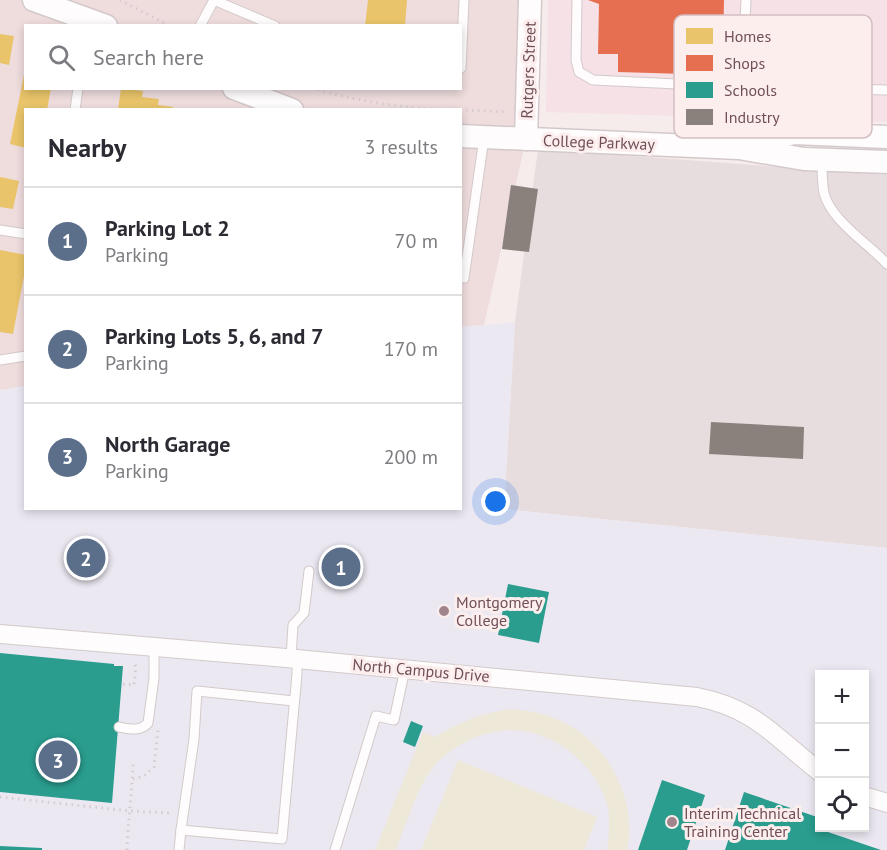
<!DOCTYPE html>
<html lang="en">
<head>
<meta charset="utf-8">
<style>
	body { margin:0; font-family:"PT Sans",sans-serif; background:#f7f7f7; color:#2b2b33 }
	.controls { position:absolute; right:18px; bottom:18px; display:grid; overflow:hidden; border-radius:0px; box-shadow:0 3px 9px #0003 }
	.controls button { width:54px; height:54px; display:grid; place-items:center; padding:0; border:0; border-bottom:2px solid #e1e1e2; background:#fff; color:#2b2b33; font:30px sans-serif }
	.you { position:absolute; left:496px; top:502px; width:21px; height:21px; margin:-15px; border:4px solid #fff; border-radius:50%; background:#1a73e8; box-shadow:0 0 0 9px #1a73e833 }
	.badge { display:grid; place-items:center; width:39px; height:39px; border-radius:50%; background:#111827; color:#fff; font-size:20px; font-weight:700 }
	.pin { position:absolute; translate:-50% -50%; border:3px solid #fff; box-shadow:0 2px 6px #0006 }
	.list { margin:0; padding:0; list-style:none }
	h2 { display:flex; justify-content:space-between; align-items:center; height:78px; margin:0; padding:0 24px; font-size:26px }
	h2 small { font-size:20px; font-weight:400; color:#7c7c81 }
	.list li { display:grid; grid-template-columns:39px 1fr auto; gap:18px; align-items:center; box-sizing:border-box; height:108px; padding:0 24px; border-top:2px solid #e1e1e2 }
	.list b { display:block; font-size:22px; white-space:nowrap }
	.list p { margin:0; font-size:20px; white-space:nowrap; color:#7c7c81 }
	.list em { font-size:20px; font-style:normal; color:#7c7c81 }
	.icon { flex:none; width:33px; height:33px; fill:none; stroke:currentColor; stroke-width:2; stroke-linecap:round; stroke-linejoin:round }
	.map { position:relative; flex:none; width:887px; height:850px; overflow:hidden }
	.search { position:absolute; background:#fff; box-shadow:0 3px 9px #0003; left:24px; top:24px; width:438px; height:66px; display:flex; align-items:center; gap:15px; box-sizing:border-box; padding:0 21px; border-radius:0px; color:#7c7c81; font-size:22px }
	.panel { position:absolute; background:#fff; box-shadow:0 3px 9px #0003; left:24px; top:108px; width:438px; height:402px; border-radius:0px }
	.map>svg:first-child { display:block }
</style>
</head>
<body>
<div class="map">
<svg width="887" height="850" viewBox="0 0 887 850">
	<rect width="100%" height="100%" fill="#f6ecec"/>
	<path fill="#efdcdd" fill-rule="evenodd" d="M0,0H530L526,139L484,325L461,327L460,110H26L25,386L0,390ZM26,26H460V88H26Z"/>
	<path fill="#f5e1e6" d="M548,0H887V122L546,112Z"/>
	<path fill="#e8ddde" d="M538,149L887,175V548L504,509L515,322Z"/>
	<path fill="#ece8f2" fill-rule="evenodd" d="M515,322L504,509L887,548V850H0V390L25,386L26,508H460L461,327ZM820,674H864V828H820Z"/>
	<g fill="#ede8d8">
		<path d="M510,709C527,711 543,712 559,720C607,741 638,799 627,850H607C609,837 610,821 608,809C599,766 554,730 511,730C485,731 459,742 440,760C419,779 407,823 396,850H375L423,732L435,737C461,721 480,714 510,709Z"/>
		<path d="M458,760L597,817L584,850H421Z"/>
	</g>
	<g fill="#e9c46a">
		<path d="M368,0H407L405,26H365Z"/>
		<path d="M0,34L14,36L9,65L0,63Z"/>
		<path d="M24,75L26,88H51L47,110H26V148L10,144Z"/>
		<path d="M121,88L143,91L142,97L159,99L158,105L173,107V110H118Z"/>
		<path d="M0,177L19,181L13,209L0,207Z"/>
		<path d="M0,250L26,255V265L13,334L0,332Z"/>
	</g>
	<path fill="#e76f51" d="M588,0H724L723,51H720L719,75L618,72V54H598L599,4Z"/>
	<g fill="#2a9d8f">
		<path d="M508,584L549,592L539,643L498,635Z"/>
		<path d="M0,653L114,664V666H123L112,803L0,792Z"/>
		<path d="M411,721L423,726L415,747L403,742Z"/>
		<path d="M662,780L705,795L687,850H638Z"/>
		<path d="M744,792L820,818V828H826L825,831L881,850H725Z"/>
		<path d="M0,846L42,848V850H0Z"/>
	</g>
	<g fill="#8a817c">
		<path d="M511,185L538,189L529,252L502,249Z"/>
		<path d="M711,422L804,427L803,459L709,454Z"/>
	</g>
	<g fill="none" stroke-linecap="round" stroke-linejoin="round">
		<defs>
			<g id="service">
				<path d="M577,0L576,60L579,72L593,80L741,87L887,90"/>
				<path d="M200,26L214,0L275,26"/>
				<path d="M461,68L464,0"/>
				<path d="M75,110L78,88"/>
				<path d="M739,147L746,0"/>
				<path d="M822,160C822,171 822,183 824,193C831,221 869,244 887,264"/>
				<path d="M0,230L26,234"/>
				<path d="M460,278H464L484,138"/>
				<path d="M0,360L26,356"/>
				<path d="M291,658L293,625L304,613L309,571"/>
				<path d="M294,701L197,691L194,739L181,830L282,839L297,674V659"/>
				<path d="M119,727C130,729 140,732 148,723L154,678V646"/>
				<path d="M179,850L181,830"/>
				<path d="M335,850L376,716L394,720L405,669"/>
			</g>
			<g id="minor">
				<path d="M0,634L286,658L697,697C757,709 774,737 820,772"/>
				<path d="M864,796L887,803"/>
			</g>
			<g id="tertiary">
				<path d="M34,0L106,26"/>
				<path d="M234,88L292,110"/>
				<path d="M460,136L739,148L804,159L887,162"/>
				<path d="M526,139L530,0"/>
				<path d="M746,146L794,133L887,137"/>
			</g>
		</defs>
		<use href="#service" stroke="#d4c9ca" stroke-width="11"/>
		<use href="#minor" stroke="#d4c9ca" stroke-width="20"/>
		<use href="#tertiary" stroke="#d4c9ca" stroke-width="25"/>
		<g stroke="#d6cccf" stroke-width="3" stroke-dasharray="1.5 4.5" stroke-linecap="butt">
			<path d="M120,0L170,26"/>
			<path d="M312,88C357,101 402,108 448,110"/>
			<path d="M460,110L507,112"/>
			<path d="M123,684L134,685L136,667L134,663"/>
			<path d="M133,779L144,776L154,767L158,730"/>
			<path d="M0,797L130,811L171,813"/>
			<path d="M127,850C128,821 132,793 133,764"/>
		</g>
		<use href="#service" stroke="#fefcfc" stroke-width="9"/>
		<use href="#minor" stroke="#fefcfc" stroke-width="18"/>
		<use href="#tertiary" stroke="#fefcfc" stroke-width="22"/>
	</g>
	<g fill="#a0868c" stroke="#fdeeee" stroke-width="2">
		<circle cx="444" cy="611" r="6"/>
		<circle cx="672" cy="822" r="6"/>
	</g>
	<g text-anchor="middle" stroke-width="6" stroke-linejoin="round" paint-order="stroke">
		<g font-size="16" fill="#714f59" stroke="#fdeeee">
			<text transform="translate(528 70) rotate(-88)" y="6">Rutgers Street</text>
			<text transform="translate(599 142) rotate(2)" y="6">College Parkway</text>
			<text transform="translate(421 670) rotate(5)" y="6">North Campus Drive</text>
		</g>
		<g font-size="16" fill="#714f59" stroke="#fdeeee" text-anchor="start">
			<text x="456" y="608">Montgomery<tspan x="456" dy="18">College</tspan></text>
			<text x="684" y="819">Interim Technical<tspan x="684" dy="18">Training Center</tspan></text>
		</g>
	</g>
	<rect x="674" y="15" width="198" height="123" rx="9" fill="#fdeeee" stroke="#d3bec1" stroke-width="1.5"/>
	<rect x="686" y="28" width="27" height="16" fill="#e9c46a"/>
	<rect x="686" y="55" width="27" height="16" fill="#e76f51"/>
	<rect x="686" y="82" width="27" height="16" fill="#2a9d8f"/>
	<rect x="686" y="109" width="27" height="16" fill="#8a817c"/>
	<g font-size="16" fill="#714f59">
		<text x="724" y="42">Homes</text>
		<text x="724" y="69">Shops</text>
		<text x="724" y="96">Schools</text>
		<text x="724" y="123">Industry</text>
	</g>
</svg>
<div class="controls">
<button>+</button>
<button>−</button>
<button><svg class="icon" aria-label="locate" viewBox="0 0 24 24"><circle cx="12" cy="12" r="6"/><path d="M12 2v4M12 18v4M2 12h4M18 12h4"/></svg></button>
</div>
<div class="you"></div>
<div class="pin badge" style="left:341px;top:567px;background:#5c6f8a">1</div>
<div class="pin badge" style="left:86px;top:558px;background:#5c6f8a">2</div>
<div class="pin badge" style="left:58px;top:760px;background:#5c6f8a">3</div>
<div class="search"><svg class="icon" aria-label="search" viewBox="0 0 24 24"><circle cx="10" cy="10" r="6"/><path d="M15 15l6 6"/></svg>Search here</div>
<section class="panel">
<h2>Nearby<small>3 results</small></h2>
<ul class="list">
<li><span class="badge" style="background:#5c6f8a">1</span><div><b>Parking Lot 2</b><p>Parking</p></div><em>70 m</em></li>
<li><span class="badge" style="background:#5c6f8a">2</span><div><b>Parking Lots 5, 6, and 7</b><p>Parking</p></div><em>170 m</em></li>
<li><span class="badge" style="background:#5c6f8a">3</span><div><b>North Garage</b><p>Parking</p></div><em>200 m</em></li>
</ul>
</section>
</div>
</body>
</html>
